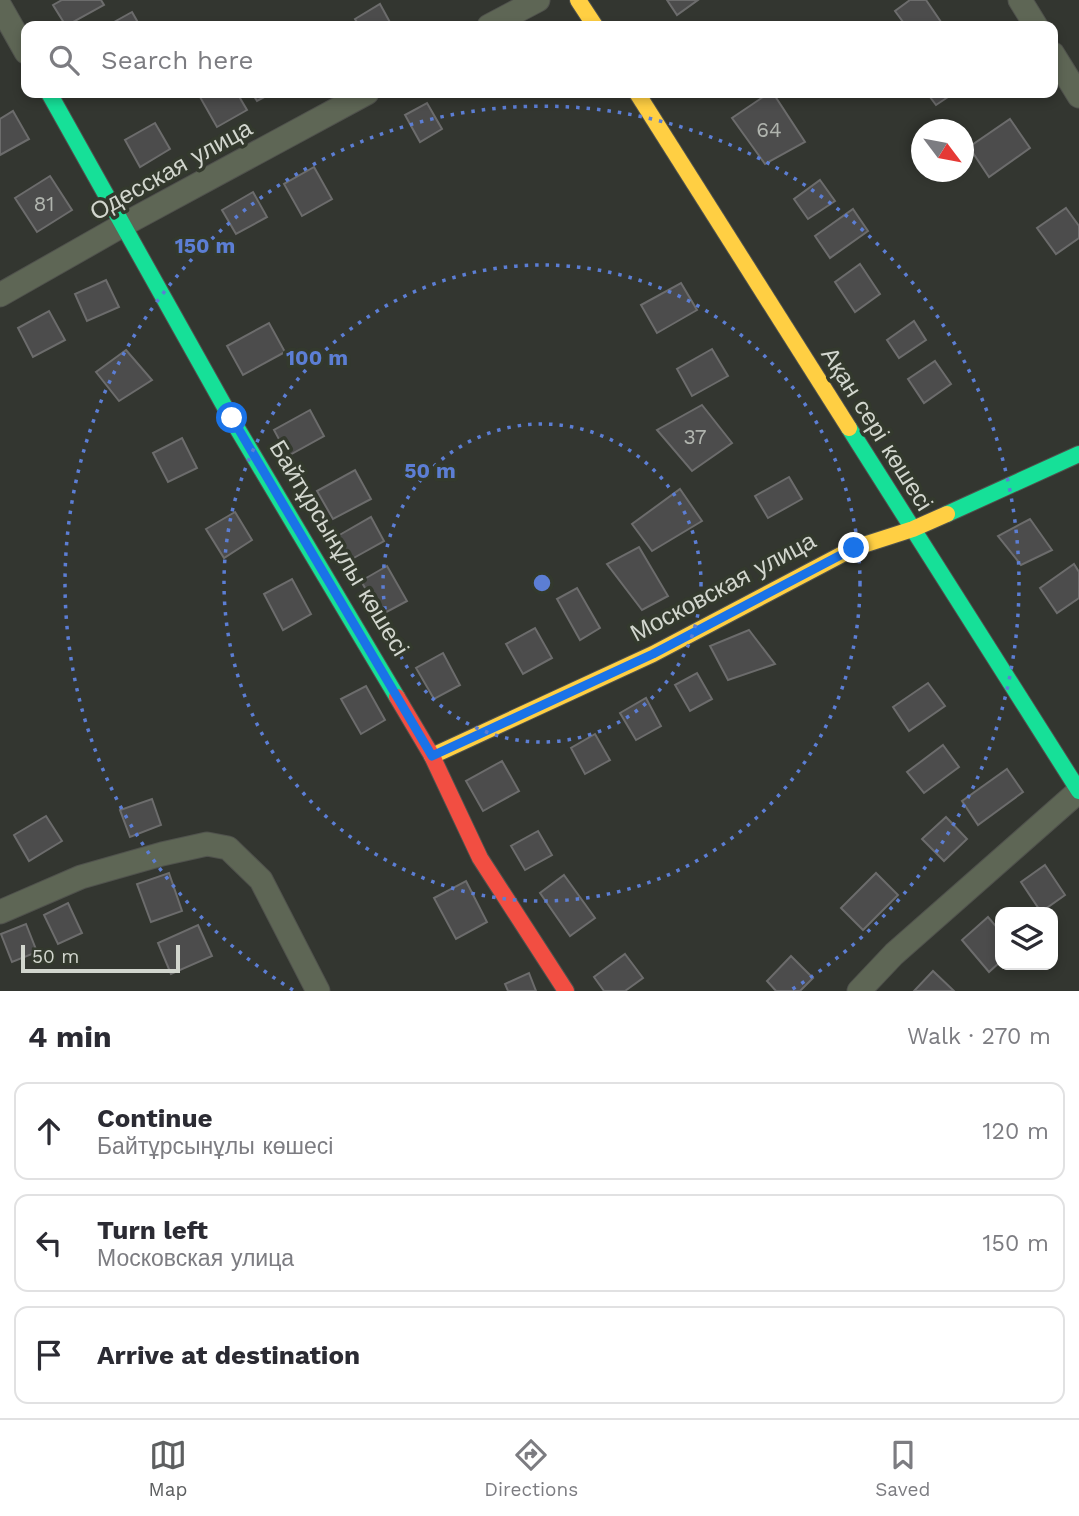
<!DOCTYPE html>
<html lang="en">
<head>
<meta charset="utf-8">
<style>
	body { margin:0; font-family:"Work Sans",sans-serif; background:#f7f7f7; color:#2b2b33 }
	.controls { position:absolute; right:21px; bottom:21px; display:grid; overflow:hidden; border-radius:14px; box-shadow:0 4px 10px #0003 }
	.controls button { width:63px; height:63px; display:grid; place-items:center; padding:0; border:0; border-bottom:2px solid #e1e1e2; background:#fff; color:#2b2b33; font:35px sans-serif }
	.compass { position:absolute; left:911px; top:119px; width:63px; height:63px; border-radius:50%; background:#fff; box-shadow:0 4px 10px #0003; rotate:122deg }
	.scale { position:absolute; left:21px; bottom:18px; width:159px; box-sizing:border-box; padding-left:7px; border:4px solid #d2d6ce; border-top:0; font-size:19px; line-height:24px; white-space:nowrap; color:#d2d6ce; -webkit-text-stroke:5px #33392d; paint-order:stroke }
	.stop { position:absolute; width:21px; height:21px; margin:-16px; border:5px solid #1a73e8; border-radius:50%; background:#fff }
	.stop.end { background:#1a73e8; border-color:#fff; box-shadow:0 2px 7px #0008 }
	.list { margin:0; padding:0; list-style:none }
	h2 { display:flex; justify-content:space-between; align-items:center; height:91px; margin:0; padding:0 28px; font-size:30px }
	h2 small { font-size:23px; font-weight:400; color:#7c7c81 }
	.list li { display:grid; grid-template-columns:46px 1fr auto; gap:21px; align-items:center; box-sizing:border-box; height:98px; margin:0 14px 14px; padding:0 14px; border:2px solid #e1e1e2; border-radius:14px }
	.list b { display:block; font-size:26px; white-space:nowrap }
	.list p { margin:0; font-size:23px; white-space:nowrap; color:#7c7c81 }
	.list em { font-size:23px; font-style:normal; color:#7c7c81 }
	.icon { flex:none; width:38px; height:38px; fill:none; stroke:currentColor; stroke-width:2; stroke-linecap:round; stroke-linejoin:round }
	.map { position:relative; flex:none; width:1079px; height:991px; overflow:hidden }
	.search { position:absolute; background:#fff; box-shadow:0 4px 10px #0003; left:21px; right:21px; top:21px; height:77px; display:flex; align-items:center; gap:18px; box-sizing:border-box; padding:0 24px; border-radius:14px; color:#7c7c81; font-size:26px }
	.sheet { height:427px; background:#fff }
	nav { display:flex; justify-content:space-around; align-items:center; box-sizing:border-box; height:98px; border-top:2px solid #e1e1e2; background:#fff; font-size:19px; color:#7c7c81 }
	nav a { display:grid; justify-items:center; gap:4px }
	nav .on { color:#5d5f60 }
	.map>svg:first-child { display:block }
</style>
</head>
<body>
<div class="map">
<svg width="1079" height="991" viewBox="0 0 1079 991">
	<rect width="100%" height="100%" fill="#333630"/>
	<g fill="#4c4c4c" stroke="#6c6c6c" stroke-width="2">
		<path d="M62,0H101L104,5L66,26L53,5Z"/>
		<path d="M667,0H698L677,15Z"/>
		<path d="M910,0H926L941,22L935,26H906L895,11Z"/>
		<path d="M380,4L392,26H359L355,19Z"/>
		<path d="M132,12L140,26H107Z"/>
		<path d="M208,93H237L247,110L217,127L200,97Z"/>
		<path d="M252,93H272L257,101Z"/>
		<path d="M769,93H773L805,142L765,164L732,118Z"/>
		<path d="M927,93H954L936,105Z"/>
		<path d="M427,103L442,129L420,142L405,115Z"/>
		<path d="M13,111L29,139L0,155V119Z"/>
		<path d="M1010,119L1030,148L989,177L969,147Z"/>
		<path d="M155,123L170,149L140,167L125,140Z"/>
		<path d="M314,167L332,199L302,216L284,184Z"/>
		<path d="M50,176L72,210L37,232L15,198Z"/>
		<path d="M820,180L835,201L808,219L794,199Z"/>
		<path d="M253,192L267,217L236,234L222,210Z"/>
		<path d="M1066,208L1079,226V238L1056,254L1037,228Z"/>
		<path d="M853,209L868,231L830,258L815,236Z"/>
		<path d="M860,264L880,294L855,312L835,282Z"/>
		<path d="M106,280L119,307L87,321L75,294Z"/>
		<path d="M681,283L697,310L657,333L641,305Z"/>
		<path d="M49,311L65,340L33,357L18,328Z"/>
		<path d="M914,321L926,340L899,358L887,340Z"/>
		<path d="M269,323L285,352L243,375L227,346Z"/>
		<path d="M712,349L728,376L692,396L677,369Z"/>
		<path d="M126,350L152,380L119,401L96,372Z"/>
		<path d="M935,361L951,384L924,403L908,379Z"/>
		<path d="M702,405L732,443L692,471L657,430Z"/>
		<path d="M310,410L324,436L288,456L274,430Z"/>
		<path d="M182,438L197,468L168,482L153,453Z"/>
		<path d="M355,470L371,499L333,519L317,491Z"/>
		<path d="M789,477L802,499L768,518L755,496Z"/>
		<path d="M680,489L702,521L652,551L632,524Z"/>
		<path d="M235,512L252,540L224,558L206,529Z"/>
		<path d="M371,517L384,541L350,560L336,537Z"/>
		<path d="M1030,519L1052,550L1021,565L998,536Z"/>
		<path d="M639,547L668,596L642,610L607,564Z"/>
		<path d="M1074,564L1079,572V598L1057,613L1040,588Z"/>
		<path d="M387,566L407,601L381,615L361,581Z"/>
		<path d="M292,579L311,614L283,630L264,594Z"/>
		<path d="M577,588L600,628L580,640L557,599Z"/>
		<path d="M535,628L552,658L523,674L506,644Z"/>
		<path d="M749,630L775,664L728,680L710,646Z"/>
		<path d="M443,653L460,685L434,699L416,668Z"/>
		<path d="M697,673L712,699L690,711L675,685Z"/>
		<path d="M928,683L945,706L909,731L893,707Z"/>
		<path d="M366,686L385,720L361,734L341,699Z"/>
		<path d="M646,698L661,726L636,740L620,713Z"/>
		<path d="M595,734L610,760L585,774L571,748Z"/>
		<path d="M943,745L959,767L924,793L907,772Z"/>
		<path d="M502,761L519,791L483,811L466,781Z"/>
		<path d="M1007,769L1023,792L978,825L962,801Z"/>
		<path d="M152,799L161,825L130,837L120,810Z"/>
		<path d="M46,816L62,841L29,861L14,835Z"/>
		<path d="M946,817L967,839L944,861L922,839Z"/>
		<path d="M538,831L552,855L525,870L511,846Z"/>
		<path d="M1045,865L1065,895L1041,912L1021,882Z"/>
		<path d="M169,873L182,911L151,922L137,884Z"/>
		<path d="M876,873L898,895L863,930L841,908Z"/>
		<path d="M564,875L595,918L570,936L540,893Z"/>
		<path d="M466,881L487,922L456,939L434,898Z"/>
		<path d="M68,903L82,933L58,944L44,915Z"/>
		<path d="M988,917L1000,931V962L989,972L962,940Z"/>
		<path d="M26,924L37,952L12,962L1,934Z"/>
		<path d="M198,925L212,956L171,974L158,943Z"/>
		<path d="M625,954L643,978L625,991H604L594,977Z"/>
		<path d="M791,956L813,978L800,991H776L767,981Z"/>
		<path d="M933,971L954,991H914Z"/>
		<path d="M529,973L536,991H508L505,984Z"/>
	</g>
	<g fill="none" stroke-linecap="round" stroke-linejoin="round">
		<defs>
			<g id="street">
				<path d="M1020,0L1036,26"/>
				<path d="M0,6L26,52"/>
				<path d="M489,26L538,0"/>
				<path d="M1053,54L1079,96"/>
				<path d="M0,295L123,225L367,93"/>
				<path d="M0,912L81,877L162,854L207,844L228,848L261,880L318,991"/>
				<path d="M859,991L894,954L1079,791"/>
			</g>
			<g id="fast">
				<path d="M49,93L231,418L397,697"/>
				<path d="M849,428L1079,791"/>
				<path d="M947,514L1079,454"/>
			</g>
			<g id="slow">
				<path d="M578,0L595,26"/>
				<path d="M637,93L849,428"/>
				<path d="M432,756L653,654L854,548L913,529L947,514"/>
			</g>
			<path id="jam" d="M397,697L432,756L480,858L566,991"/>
		</defs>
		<use href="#street" stroke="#50524d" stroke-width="25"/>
		<use href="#fast" stroke="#50524d" stroke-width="18"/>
		<use href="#slow" stroke="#50524d" stroke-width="18"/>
		<use href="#jam" stroke="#50524d" stroke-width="18"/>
		<use href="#street" stroke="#5e6655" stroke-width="23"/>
		<use href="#fast" stroke="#16e098" stroke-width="16"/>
		<use href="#slow" stroke="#ffcf43" stroke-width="16"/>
		<use href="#jam" stroke="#f24e42" stroke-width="16"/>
	</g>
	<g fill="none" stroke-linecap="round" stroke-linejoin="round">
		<path stroke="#1a73e8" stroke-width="9" d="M232,418L432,756L653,654L854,548"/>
	</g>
	<g fill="none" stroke="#5c7ed4" stroke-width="3.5" stroke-dasharray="3.5 7">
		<circle cx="542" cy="583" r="159"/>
		<circle cx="542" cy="583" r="318"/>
		<path d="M293 990A477 477 0 1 1 791 990"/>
	</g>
	<g text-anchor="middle" stroke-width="7" stroke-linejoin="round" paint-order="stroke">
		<g font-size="21" fill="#b0b4ae">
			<text x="769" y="137">64</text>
			<text x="44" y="211">81</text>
			<text x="695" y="444">37</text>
		</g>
		<g font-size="24" fill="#d2d6ce" stroke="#33392d">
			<text transform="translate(171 170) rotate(-29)" y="8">Одесская улица</text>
			<text transform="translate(877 429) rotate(58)" y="8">Ақан сері көшесі</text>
			<text transform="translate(339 548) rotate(59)" y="8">Байтұрсынұлы көшесі</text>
			<text transform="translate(723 587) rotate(-28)" y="8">Московская улица</text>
		</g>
	</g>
	<circle cx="542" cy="583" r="10" fill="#5c7ed4" stroke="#33392d" stroke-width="3.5"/>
	<g font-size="21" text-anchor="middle" font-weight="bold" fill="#5c7ed4" stroke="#33392d" stroke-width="7" stroke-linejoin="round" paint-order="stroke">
		<text x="205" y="253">150 m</text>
		<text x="317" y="365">100 m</text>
		<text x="430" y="478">50 m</text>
	</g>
</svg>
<div class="controls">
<button><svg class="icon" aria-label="layers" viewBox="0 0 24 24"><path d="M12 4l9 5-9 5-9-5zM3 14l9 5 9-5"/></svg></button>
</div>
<svg class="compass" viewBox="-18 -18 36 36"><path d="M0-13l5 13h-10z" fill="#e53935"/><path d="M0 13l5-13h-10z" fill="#7c7c81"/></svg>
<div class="scale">50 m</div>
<div class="stop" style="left:232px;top:418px"></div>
<div class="stop end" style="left:854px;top:548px"></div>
<div class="search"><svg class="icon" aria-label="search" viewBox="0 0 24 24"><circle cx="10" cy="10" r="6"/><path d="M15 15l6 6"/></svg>Search here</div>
</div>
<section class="sheet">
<h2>4 min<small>Walk · 270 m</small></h2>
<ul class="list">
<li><svg class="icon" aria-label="ahead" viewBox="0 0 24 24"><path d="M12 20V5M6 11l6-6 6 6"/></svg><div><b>Continue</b><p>Байтұрсынұлы көшесі</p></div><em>120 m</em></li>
<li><svg class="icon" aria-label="left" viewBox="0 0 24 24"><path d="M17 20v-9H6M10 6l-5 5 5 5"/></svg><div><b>Turn left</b><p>Московская улица</p></div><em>150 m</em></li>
<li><svg class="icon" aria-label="arrive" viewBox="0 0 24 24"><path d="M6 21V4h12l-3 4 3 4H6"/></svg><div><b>Arrive at destination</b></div></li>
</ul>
</section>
<nav>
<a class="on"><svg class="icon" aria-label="map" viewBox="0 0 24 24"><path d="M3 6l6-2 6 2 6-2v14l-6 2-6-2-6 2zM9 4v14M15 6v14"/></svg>Map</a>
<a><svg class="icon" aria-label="directions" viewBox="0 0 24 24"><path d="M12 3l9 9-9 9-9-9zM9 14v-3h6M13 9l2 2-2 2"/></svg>Directions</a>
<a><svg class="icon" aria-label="saved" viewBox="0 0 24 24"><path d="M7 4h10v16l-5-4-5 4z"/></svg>Saved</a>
</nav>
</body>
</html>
